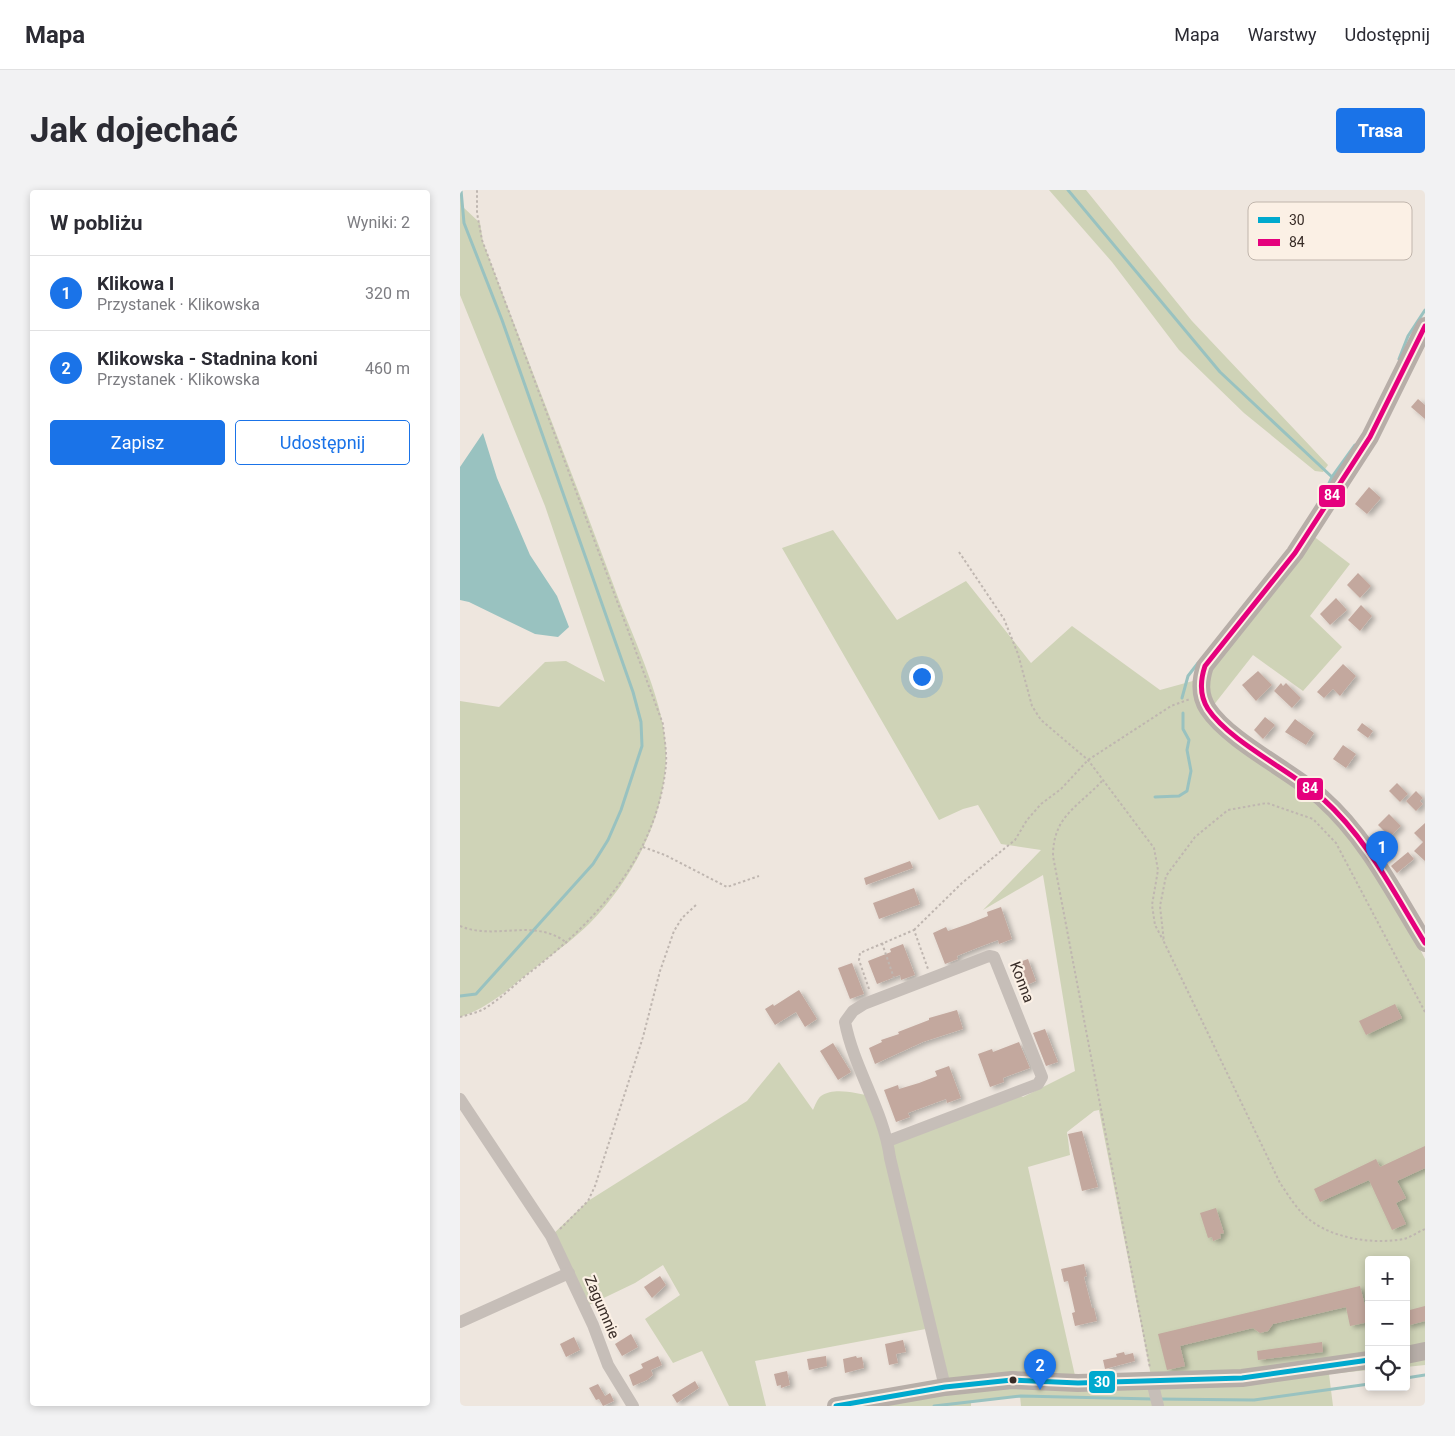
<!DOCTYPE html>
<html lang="pl">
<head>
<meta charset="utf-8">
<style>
	body { margin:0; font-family:Roboto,sans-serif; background:#f2f2f3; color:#2b2b33 }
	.controls { position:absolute; right:15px; bottom:15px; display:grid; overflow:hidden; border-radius:5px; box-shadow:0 2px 8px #0003 }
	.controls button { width:45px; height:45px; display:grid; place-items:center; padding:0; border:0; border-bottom:1px solid #e1e1e2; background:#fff; color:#2b2b33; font:25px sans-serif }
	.you { position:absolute; left:461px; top:486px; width:18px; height:18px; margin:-12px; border:4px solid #fff; border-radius:50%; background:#1a73e8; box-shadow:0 0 0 8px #1a73e833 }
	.badge { display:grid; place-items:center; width:32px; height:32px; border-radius:50%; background:#1a73e8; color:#fff; font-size:16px; font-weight:700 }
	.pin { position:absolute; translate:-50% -41px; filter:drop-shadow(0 1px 2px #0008) }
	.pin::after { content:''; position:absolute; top:26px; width:18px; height:15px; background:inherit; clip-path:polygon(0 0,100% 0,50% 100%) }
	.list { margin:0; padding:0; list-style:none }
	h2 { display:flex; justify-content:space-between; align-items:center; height:65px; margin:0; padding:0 20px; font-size:21px }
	h2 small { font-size:16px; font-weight:400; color:#7c7c81 }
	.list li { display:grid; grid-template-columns:32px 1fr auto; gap:15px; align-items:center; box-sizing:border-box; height:75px; padding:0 20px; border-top:1px solid #e1e1e2 }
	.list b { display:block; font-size:19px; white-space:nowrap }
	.list p { margin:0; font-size:16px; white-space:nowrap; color:#7c7c81 }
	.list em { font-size:16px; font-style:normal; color:#7c7c81 }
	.actions { display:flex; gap:10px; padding:15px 20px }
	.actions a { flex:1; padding:11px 0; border:1px solid #1a73e8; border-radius:5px; text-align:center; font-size:18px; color:#1a73e8 }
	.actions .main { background:#1a73e8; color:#fff }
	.icon { flex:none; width:28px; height:28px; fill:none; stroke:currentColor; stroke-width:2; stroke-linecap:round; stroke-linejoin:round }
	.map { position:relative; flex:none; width:965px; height:1216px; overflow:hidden; border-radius:5px }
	header { display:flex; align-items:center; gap:30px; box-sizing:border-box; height:70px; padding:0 25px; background:#fff; border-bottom:1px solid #e1e1e2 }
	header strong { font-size:24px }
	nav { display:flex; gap:28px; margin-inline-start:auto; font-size:18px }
	.intro { display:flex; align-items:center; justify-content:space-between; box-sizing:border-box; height:120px; padding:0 30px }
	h1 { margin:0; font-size:35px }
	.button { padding:12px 22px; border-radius:5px; background:#1a73e8; color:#fff; font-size:18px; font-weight:700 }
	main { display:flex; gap:30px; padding:0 30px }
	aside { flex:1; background:#fff; border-radius:5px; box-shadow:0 2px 8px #0003 }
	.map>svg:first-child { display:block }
</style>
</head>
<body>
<header>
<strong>Mapa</strong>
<nav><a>Mapa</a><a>Warstwy</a><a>Udostępnij</a></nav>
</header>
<div class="intro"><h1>Jak dojechać</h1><a class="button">Trasa</a></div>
<main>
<aside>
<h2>W pobliżu<small>Wyniki: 2</small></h2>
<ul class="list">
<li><span class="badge">1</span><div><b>Klikowa I</b><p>Przystanek · Klikowska</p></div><em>320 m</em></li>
<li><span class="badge">2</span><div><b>Klikowska - Stadnina koni</b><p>Przystanek · Klikowska</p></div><em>460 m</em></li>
</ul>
<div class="actions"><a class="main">Zapisz</a><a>Udostępnij</a></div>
</aside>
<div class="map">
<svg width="965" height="1216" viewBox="0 0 965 1216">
	<defs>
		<filter id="shadow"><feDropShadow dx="4" dy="2.5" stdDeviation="2.5" flood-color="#0004"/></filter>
	</defs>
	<rect width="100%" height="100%" fill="#eee6de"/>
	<g fill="#cfd3b7" fill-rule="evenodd">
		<path d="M0,0L3,17L20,33L23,52C68,171 115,290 159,410C176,454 206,517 206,564C206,626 173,689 130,733C112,751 91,765 71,781C47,800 30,817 0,827V511L39,517L85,472L106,471L145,492L85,316L0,105Z"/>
		<path d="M589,0H626L732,131L868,275L863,282L855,281L784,223L719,160L652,72Z"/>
		<path d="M373,340L437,430L506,391L571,473L612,436L700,500L740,489L848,342L890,374L850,426L882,457L843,501L793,465L749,521L823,589L863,620L899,658L932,704L965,769V1175L946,1177V1070H909V1180L869,1184L873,1216H561L560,1206L511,1211V1216H376L484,1197L471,1138L295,1171L306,1216H269L242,1161L213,1173L185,1129L220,1105L203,1075L175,1093L125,1117L91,1046L128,1011L287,911L319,872L353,920C355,916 357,909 361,906C374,897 396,903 410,906L428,951L553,903L563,907L615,881L583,685L523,720L581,660L541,654L518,615L503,619L479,630L322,358ZM639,920L692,1191L616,1190L568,977L610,965L607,942L634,921Z"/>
	</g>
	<path fill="#99c2c0" d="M23,243L37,288L70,365L97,406L109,437L98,447L75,444L9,412L0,410V277Z"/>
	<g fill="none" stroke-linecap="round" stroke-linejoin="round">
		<g stroke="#99c2c0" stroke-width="3">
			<path d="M608,0L760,182L872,287L895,255"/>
			<path d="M939,169L948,146L965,120"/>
			<path d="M865,302L872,287"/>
			<path d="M722,508L728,486L738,473"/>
			<path d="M695,607L719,606L727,601L731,581L727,560L729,550L723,539V523"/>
			<path d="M0,806L16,804L133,674L148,650L161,620L182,556L181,532L173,502L42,130L4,33L1,0"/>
			<path d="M946,1188L965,1185"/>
			<path d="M699,1209L794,1210L909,1194"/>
			<path d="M474,1216L561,1206L693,1209"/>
		</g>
	</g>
	<g fill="#c3a89e" filter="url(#shadow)">
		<path d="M958,209L965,215V229L951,217Z"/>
		<path d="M909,297L921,308L907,324L895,314Z"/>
		<path d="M898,383L911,396L900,408L887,395Z"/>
		<path d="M876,408L887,420L870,435L860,424Z"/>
		<path d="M901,415L912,426L900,441L888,430Z"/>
		<path d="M883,474L896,486L880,506L873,499L864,508L857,502Z"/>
		<path d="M798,481L812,495L796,511L782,495Z"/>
		<path d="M821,493L823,496L826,493L841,508L832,518L814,501Z"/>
		<path d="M805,527L815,535L803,549L794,540Z"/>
		<path d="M835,529L854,543L846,555L825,542Z"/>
		<path d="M902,533L913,541L908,548L897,540Z"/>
		<path d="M883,555L896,564L886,578L873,569Z"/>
		<path d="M937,593L948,604L940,612L929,601Z"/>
		<path d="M956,601L963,608L960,611L963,614L956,621L946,611Z"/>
		<path d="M929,624L941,636L930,647L918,635Z"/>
		<path d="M965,633V671L954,661L963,652L954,643Z"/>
		<path d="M948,662L954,669L937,683L931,676Z"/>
		<path d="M450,671L453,678L406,695L404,688Z"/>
		<path d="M454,698L460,714L419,729L413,713Z"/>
		<path d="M541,717L552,749L539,754L538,750L517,758L497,766L498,769L485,774L473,743L486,737L488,741L508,734L528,726L527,722Z"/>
		<path d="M443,754L455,785L441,790L440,785L417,794L408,771L431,762L430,759Z"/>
		<path d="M568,769L576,791L560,798L551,775Z"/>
		<path d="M392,773L404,804L390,809L378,778Z"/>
		<path d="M339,800L357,829L345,837L336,822L315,835L305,819L313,814L314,816Z"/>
		<path d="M935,814L942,828L906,845L899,831Z"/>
		<path d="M497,820L503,839L463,852L415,874L409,858L422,852L421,850L439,844L438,842L469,830V828Z"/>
		<path d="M585,839L598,872L586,876L573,843Z"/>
		<path d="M559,852L570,878L543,888L544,892L530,897L518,864L532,859L533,862Z"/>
		<path d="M373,853L391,882L378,890L360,861Z"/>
		<path d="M489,876L501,908L487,913L486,909L448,923L450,927L436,932L424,900L438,895L439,899L459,893L477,886L475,881Z"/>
		<path d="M622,941L638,997L622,1001L608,944Z"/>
		<path d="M965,956V978L937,991L946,1008L936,1013L946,1034L932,1040L909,990L860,1012L854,999L916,969L920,977Z"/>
		<path d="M756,1018L764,1043L760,1044L761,1048L753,1051L752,1047L748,1048L740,1023Z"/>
		<path d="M624,1074L627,1086L624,1087L632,1118H634L637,1131L615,1136L612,1123L615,1122L608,1091L604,1092L601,1079Z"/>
		<path d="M200,1086L206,1095L192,1108L184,1097Z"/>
		<path d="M900,1096L909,1132L890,1136L886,1117L813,1134L808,1141L800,1143L793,1138L720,1156L725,1176L707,1180L698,1144Z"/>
		<path d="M965,1116V1131L946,1136V1121Z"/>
		<path d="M171,1144L178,1157L162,1166L155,1154Z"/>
		<path d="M114,1147L120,1160L106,1167L100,1154Z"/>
		<path d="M443,1150L446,1162L436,1164L438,1173L429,1175L425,1154Z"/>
		<path d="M862,1152L863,1162L798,1170L797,1161Z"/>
		<path d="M664,1162L665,1165L673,1163L675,1171L645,1179L643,1170L657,1167L656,1164Z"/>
		<path d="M198,1166L202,1175L191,1180L193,1185L187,1190L173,1196L169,1185L183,1178L181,1174Z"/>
		<path d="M366,1166L367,1176L349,1180L347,1169Z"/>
		<path d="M396,1166L397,1168L402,1167L404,1178L385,1183L383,1169Z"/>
		<path d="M327,1181L330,1195L321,1198V1195L317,1196L314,1184Z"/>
		<path d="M235,1191L239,1198L217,1213L212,1205Z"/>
		<path d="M138,1194L145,1206L150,1203L154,1211L143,1216L139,1209L136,1210L129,1198Z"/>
	</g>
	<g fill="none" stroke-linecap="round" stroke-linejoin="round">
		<g stroke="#bfb6b0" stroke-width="2" stroke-dasharray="2.5 2.5" stroke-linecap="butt">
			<path d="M499,362L544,429L558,464L572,516L581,530L628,570L694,658L698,680L692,715L695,735L703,750"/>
			<path d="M642,591C618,617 593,626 593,666L690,1178"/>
			<path d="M183,657L205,665L267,697L299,686"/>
			<path d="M0,736C36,751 74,727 107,753"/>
			<path d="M454,740L502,693L555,650L567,630L581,614L601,599L628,570L711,516L730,509"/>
			<path d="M422,753L435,791"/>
			<path d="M409,799L399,770L400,763L454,740L468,779"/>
			<path d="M965,822L876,653L853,629L807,613L768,620L735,647L706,686L700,716L704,752L820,993C827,1003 834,1015 843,1024C867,1048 911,1055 944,1049C951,1047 958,1042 965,1039"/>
			<path d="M0,827C7,825 15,823 22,820C40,810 57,792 73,780C140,727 197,664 206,575C207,562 204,547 203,534L22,50L17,23V0"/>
			<path d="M100,1039L128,1011L135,996L183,847L200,781L214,741L222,728L236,715"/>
		</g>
		<g stroke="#c6beb8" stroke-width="12">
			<path d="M0,909L91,1046L133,1135L148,1175L173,1216"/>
			<path d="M428,951L578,894L582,887L534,767L529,766L404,814L393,821L385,832C394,879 424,921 430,968L485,1197"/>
			<path d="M0,1132L109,1083"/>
			<path d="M692,1191L698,1216"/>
		</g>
		<g stroke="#b7aea8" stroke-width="18">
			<path d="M965,136L910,247L835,363L745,476C740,491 739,505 748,519C769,551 831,581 862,608C907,648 934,703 965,753"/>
			<path d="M946,1165L965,1161"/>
			<path d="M376,1216L485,1197L552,1190L618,1193L782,1188L909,1170"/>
		</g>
		<defs>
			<path id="bus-1" d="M376,1216L485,1197L552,1190L618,1193L782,1188L909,1170"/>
			<path id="bus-2" d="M965,136L910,247L835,363L745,476C740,491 739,505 748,519C769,551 831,581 862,608C907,648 934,703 965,753"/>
		</defs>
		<use href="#bus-1" stroke="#fbf0e5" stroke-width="9"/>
		<use href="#bus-2" stroke="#fbf0e5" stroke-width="9"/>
		<use href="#bus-1" stroke="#00a9ce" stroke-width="5"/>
		<use href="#bus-2" stroke="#e5007d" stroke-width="5"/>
	</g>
	<circle fill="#372b26" stroke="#fbf0e5" stroke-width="2" cx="553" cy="1190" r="4.5"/>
	<g text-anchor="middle" stroke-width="4.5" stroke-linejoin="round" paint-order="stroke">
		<g font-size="15" fill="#372b26" stroke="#fbf0e5">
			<text transform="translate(562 792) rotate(69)" y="5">Konna</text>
			<text transform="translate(142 1117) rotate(67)" y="5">Zagumnie</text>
		</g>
	</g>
	<rect x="788" y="12" width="164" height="58" rx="8" fill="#fbf0e5" stroke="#c0b5ac" stroke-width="1"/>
	<rect x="798" y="27" width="22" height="6" fill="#00a9ce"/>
	<rect x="798" y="49" width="22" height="7" fill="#e5007d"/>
	<g font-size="14" fill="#372b26">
		<text x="829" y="35">30</text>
		<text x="829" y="57">84</text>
	</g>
	<g stroke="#fbf0e5" stroke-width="2">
		<rect x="858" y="294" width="28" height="24" rx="5" fill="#e5007d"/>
		<rect x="836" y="587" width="28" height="24" rx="5" fill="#e5007d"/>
		<rect x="628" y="1180" width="28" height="24" rx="5" fill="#00a9ce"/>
	</g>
	<g font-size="14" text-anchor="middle" font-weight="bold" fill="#fff">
		<text x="872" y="310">84</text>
		<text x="850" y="603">84</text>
		<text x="642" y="1197">30</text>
	</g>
</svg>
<div class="controls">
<button>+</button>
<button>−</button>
<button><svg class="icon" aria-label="locate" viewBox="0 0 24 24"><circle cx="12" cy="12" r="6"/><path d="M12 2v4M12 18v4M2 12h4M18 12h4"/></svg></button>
</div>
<div class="you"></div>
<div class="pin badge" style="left:922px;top:682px">1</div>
<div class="pin badge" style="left:580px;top:1200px">2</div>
</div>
</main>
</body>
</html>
